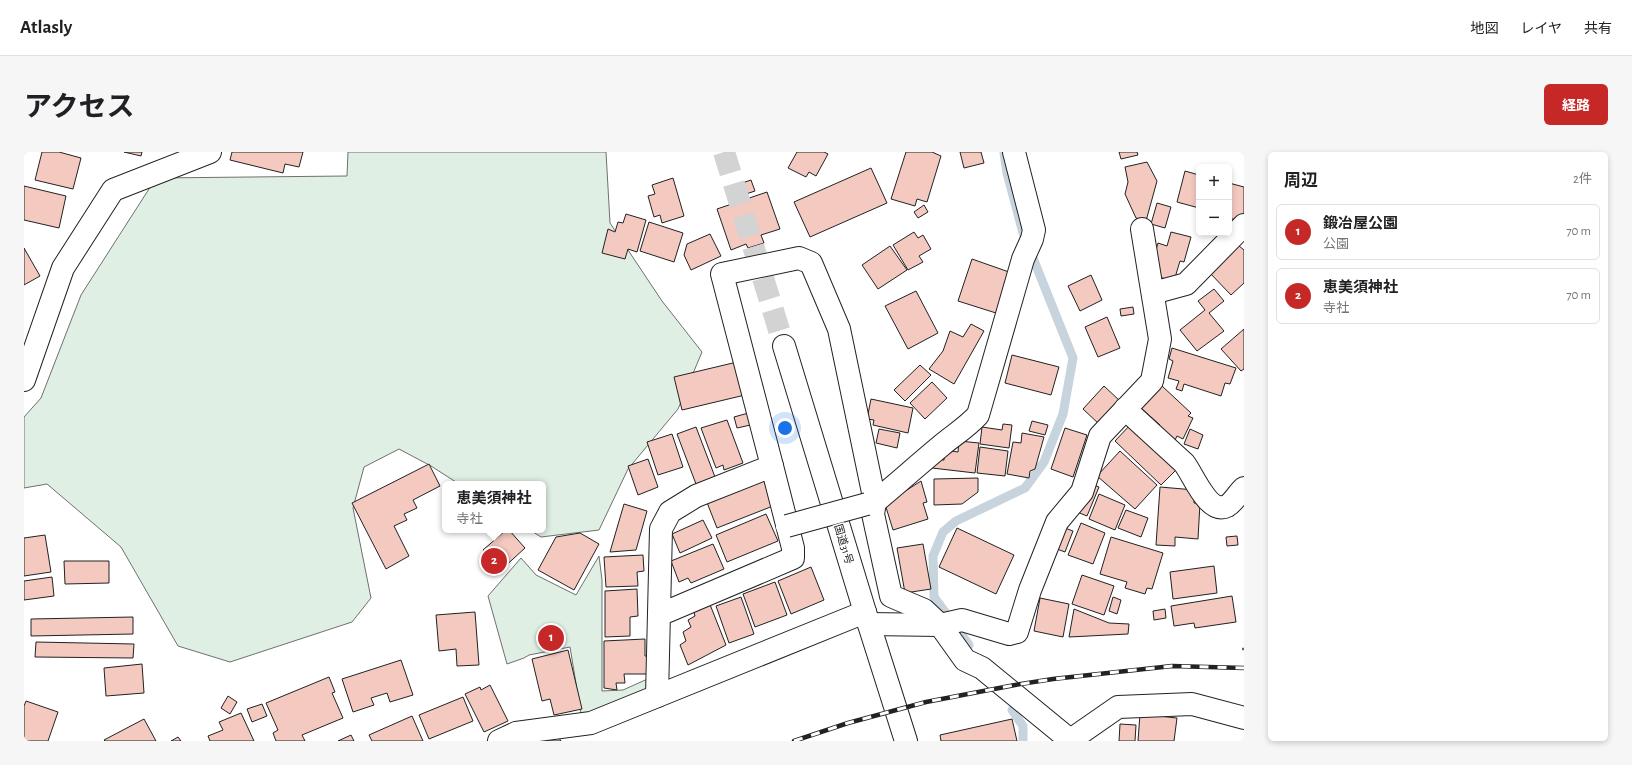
<!DOCTYPE html>
<html lang="ja">
<head>
<meta charset="utf-8">
<style>
	body { margin:0; font-family:"Alegreya Sans","Noto Sans JP",sans-serif; background:#f6f6f6; color:#202124 }
	.controls { position:absolute; right:12px; top:12px; display:grid; overflow:hidden; border-radius:6px; box-shadow:0 2px 6px #0003 }
	.controls button { width:36px; height:36px; display:grid; place-items:center; padding:0; border:0; border-bottom:1px solid #e0e0e0; background:#fff; color:#202124; font:20px sans-serif }
	.you { position:absolute; left:761px; top:276px; width:14px; height:14px; margin:-10px; border:3px solid #fff; border-radius:50%; background:#1a73e8; box-shadow:0 0 0 6px #1a73e833 }
	.badge { display:grid; place-items:center; width:26px; height:26px; border-radius:50%; background:#c62828; color:#fff; font-size:13px; font-weight:700 }
	.pin { position:absolute; translate:-50% -50%; border:2px solid #fff; box-shadow:0 1px 4px #0006 }
	.popup { position:absolute; left:418px; top:329px; width:104px; height:52px; box-sizing:border-box; display:grid; place-content:center; border-radius:6px; background:#fff; filter:drop-shadow(0 1px 3px #0005); font-size:13px; white-space:nowrap; color:#757577 }
	.popup b { font-size:15px; color:#202124 }
	.popup::after { content:''; position:absolute; left:50%; top:100%; margin-left:-8px; border:8px solid transparent; border-top-color:#fff }
	.list { margin:0; padding:0; list-style:none }
	h2 { display:flex; justify-content:space-between; align-items:center; height:52px; margin:0; padding:0 16px; font-size:17px }
	h2 small { font-size:13px; font-weight:400; color:#757577 }
	.list li { display:grid; grid-template-columns:26px 1fr auto; gap:12px; align-items:center; box-sizing:border-box; height:56px; margin:0 8px 8px; padding:0 8px; border:1px solid #e0e0e0; border-radius:6px }
	.list b { display:block; font-size:15px; white-space:nowrap }
	.list p { margin:0; font-size:13px; white-space:nowrap; color:#757577 }
	.list em { font-size:13px; font-style:normal; color:#757577 }
	.map { position:relative; flex:none; width:1220px; height:589px; overflow:hidden; border-radius:6px }
	header { display:flex; align-items:center; gap:24px; box-sizing:border-box; height:56px; padding:0 20px; background:#fff; border-bottom:1px solid #e0e0e0 }
	header strong { font-size:19px }
	nav { display:flex; gap:22px; margin-inline-start:auto; font-size:14px }
	.intro { display:flex; align-items:center; justify-content:space-between; box-sizing:border-box; height:96px; padding:0 24px }
	h1 { margin:0; font-size:28px }
	.button { padding:10px 18px; border-radius:6px; background:#c62828; color:#fff; font-size:14px; font-weight:700 }
	main { display:flex; gap:24px; padding:0 24px }
	aside { flex:1; background:#fff; border-radius:6px; box-shadow:0 2px 6px #0003 }
	.map>svg:first-child { display:block }
</style>
</head>
<body>
<header>
<strong>Atlasly</strong>
<nav><a>地図</a><a>レイヤ</a><a>共有</a></nav>
</header>
<div class="intro"><h1>アクセス</h1><a class="button">経路</a></div>
<main>
<div class="map">
<svg width="1220" height="589" viewBox="0 0 1220 589">
	<rect width="100%" height="100%" fill="#fff"/>
	<g fill="#e0efe3" stroke="#6f6f6f">
		<path d="M324,0H582L586,71L638,149L678,200L654,257L604,317L575,378L517,385L506,378H519V332H435L407,314L375,297L340,315L329,356L347,446L328,470L206,510L154,494L97,395L23,332L0,336V265L17,246L57,143L132,26L323,24Z"/>
		<path d="M575,404L578,428V539L599,538L628,525L630,541L558,568L546,495L505,503L500,506L483,512L464,444L497,406L512,423L552,443Z"/>
	</g>
	<g fill="none" stroke-linecap="round" stroke-linejoin="round">
		<g stroke="#c7d3dd" stroke-width="9">
			<path d="M945,493L910,445L909,404L919,380L932,369L1001,336L1020,310L1039,262L1049,206L999,81L983,21L980,1"/>
			<path d="M988,558L999,574V589"/>
		</g>
	</g>
	<g fill="#f3c9c0" stroke="#222">
		<path d="M18,0H35L57,6L49,37L11,28Z"/>
		<path d="M100,0H118L117,4Z"/>
		<path d="M208,0H279L275,15L261,12L259,21L206,8Z"/>
		<path d="M773,0H800L804,2L792,24L785,20L782,25L764,16Z"/>
		<path d="M882,0H908L917,4L903,50L893,47L891,54L867,47Z"/>
		<path d="M936,0H957L960,11L940,16Z"/>
		<path d="M1095,0H1113L1114,3L1097,7Z"/>
		<path d="M1123,10L1133,29L1122,69L1112,66L1101,42L1104,30L1101,15Z"/>
		<path d="M847,16L863,51L786,85L770,50Z"/>
		<path d="M1161,19L1175,23V56L1153,50Z"/>
		<path d="M649,26L660,64L638,71L636,63L630,65L624,44L631,42L628,33Z"/>
		<path d="M727,28L731,39L713,45L709,34Z"/>
		<path d="M1205,31L1220,35V70L1205,66Z"/>
		<path d="M0,34L42,44L35,76L0,68Z"/>
		<path d="M743,40L756,77L737,83L740,91L724,96L722,92L707,98L693,57Z"/>
		<path d="M1133,51L1147,55L1141,76L1127,72Z"/>
		<path d="M900,53L904,60L894,66L890,60Z"/>
		<path d="M602,62L622,68L613,100L604,97L601,107L578,101L584,77L591,80L594,70L599,71Z"/>
		<path d="M625,70L659,81L650,110L616,99Z"/>
		<path d="M890,80L894,86L899,83L907,97L895,104L899,110L884,118L869,93Z"/>
		<path d="M1147,80L1167,85L1160,110L1156,109L1150,129L1131,124L1127,115L1134,91L1143,94Z"/>
		<path d="M686,82L697,104L667,118L660,103L663,92Z"/>
		<path d="M1214,93L1220,98V131L1207,143L1185,120Z"/>
		<path d="M866,94L883,118L854,137L838,113Z"/>
		<path d="M0,96L16,124L0,133Z"/>
		<path d="M948,107L985,120L972,161L934,149Z"/>
		<path d="M1067,123L1078,148L1056,159L1044,134Z"/>
		<path d="M1190,137L1200,149L1185,161L1200,179L1173,199L1156,178L1181,158L1174,149Z"/>
		<path d="M892,139L914,181L884,197L861,154Z"/>
		<path d="M1109,155L1110,162L1097,164L1096,157Z"/>
		<path d="M1083,165L1096,196L1074,205L1061,175Z"/>
		<path d="M947,172L960,179L930,232L905,217L919,199L926,179L939,185Z"/>
		<path d="M1220,177V217L1217,219L1197,197Z"/>
		<path d="M1148,196L1212,216L1206,232L1201,231L1197,244L1160,232L1158,239L1152,237L1155,229L1144,226L1149,209L1145,207Z"/>
		<path d="M988,203L1035,215L1027,243L981,231Z"/>
		<path d="M713,210L721,243L658,258L650,225Z"/>
		<path d="M896,213L907,223L881,249L870,238Z"/>
		<path d="M908,230L923,246L901,267L886,251Z"/>
		<path d="M1080,234L1097,250L1075,272L1059,257Z"/>
		<path d="M1138,234L1167,261L1164,264L1169,266L1159,287L1153,284L1148,294L1131,279L1136,273L1117,256Z"/>
		<path d="M847,247L889,256L884,281L849,273L850,268L843,267Z"/>
		<path d="M728,260L731,272L713,276L710,265Z"/>
		<path d="M703,268L719,311L700,318L699,313L692,316L677,276Z"/>
		<path d="M1008,269L1024,273L1021,283L1005,279Z"/>
		<path d="M979,272L988,273L985,296L956,292L958,275L978,278Z"/>
		<path d="M1107,272L1157,313L1137,333L1091,289Z"/>
		<path d="M672,275L691,325L672,332L653,282Z"/>
		<path d="M1041,276L1063,283L1049,325L1027,317Z"/>
		<path d="M855,277L876,281L873,296L852,291Z"/>
		<path d="M1166,277L1179,283L1174,297L1160,292Z"/>
		<path d="M998,281L1020,285L1011,317L1006,319L1005,326L983,322L989,290L997,291Z"/>
		<path d="M648,282L659,315L634,323L623,290Z"/>
		<path d="M935,289L955,291L951,321L908,316L909,307L920,308L921,298L934,300Z"/>
		<path d="M956,295L984,299L981,324L953,321Z"/>
		<path d="M1096,299L1133,333L1111,357L1073,324Z"/>
		<path d="M624,307L634,335L614,343L604,314Z"/>
		<path d="M405,312L416,334L389,348L393,356L380,362L383,368L370,374L385,404L362,417L328,351Z"/>
		<path d="M742,324L754,352L693,376L682,348Z"/>
		<path d="M954,326V340L938,352L910,353V327Z"/>
		<path d="M897,329L903,350L899,351L904,367L869,378L861,352Z"/>
		<path d="M1065,331L1075,335L1063,364L1053,360Z"/>
		<path d="M1136,335L1171,338L1170,351H1176L1174,387L1151,385V394L1132,393Z"/>
		<path d="M1075,342L1101,353L1091,378L1065,367Z"/>
		<path d="M600,352L623,359L612,398L586,400Z"/>
		<path d="M1102,358L1124,366L1117,385L1094,376Z"/>
		<path d="M742,362L754,389L703,410L692,383Z"/>
		<path d="M679,368L688,386L656,401L648,382Z"/>
		<path d="M1057,371L1081,381L1069,412L1044,403Z"/>
		<path d="M933,376L990,403L972,442L915,415Z"/>
		<path d="M1041,376L1049,379L1041,400L1033,397Z"/>
		<path d="M463,378H479L470,386Z"/>
		<path d="M482,378H485L501,396L477,418L459,398Z"/>
		<path d="M556,381L575,392L550,438L514,418L532,385Z"/>
		<path d="M21,383L27,420L0,424V386Z"/>
		<path d="M1213,384L1214,393L1203,394L1202,385Z"/>
		<path d="M1087,385L1139,401L1128,437L1123,436L1121,442L1101,436L1103,430L1076,422Z"/>
		<path d="M689,392L700,417L667,431L664,426L655,430L647,409Z"/>
		<path d="M899,392L907,437L881,441L873,396Z"/>
		<path d="M619,403L620,419L613,420L614,434L582,435L580,405Z"/>
		<path d="M40,409H85V431L41,432Z"/>
		<path d="M1190,414L1193,441L1149,447L1146,420Z"/>
		<path d="M787,415L800,448L767,462L754,429Z"/>
		<path d="M1058,423L1090,434L1080,463L1048,452Z"/>
		<path d="M28,425L30,444L0,448V429Z"/>
		<path d="M751,430L763,463L731,475L719,442Z"/>
		<path d="M613,437L614,464L606,465V484L581,485V439Z"/>
		<path d="M1208,444L1212,470L1171,476L1170,471L1150,474L1147,454Z"/>
		<path d="M717,445L730,482L705,491L692,454Z"/>
		<path d="M1089,445L1097,448L1093,462L1085,459Z"/>
		<path d="M1016,446L1045,452L1039,485L1010,479Z"/>
		<path d="M685,450L702,493L664,513L656,493L662,489L659,480L667,475L664,468L671,464L669,457Z"/>
		<path d="M1050,457L1085,471L1105,472L1104,482L1045,485Z"/>
		<path d="M1141,457L1142,466L1130,468L1129,459Z"/>
		<path d="M451,460L455,513L433,514L432,497L415,499L412,463Z"/>
		<path d="M109,465V482L7,484V467Z"/>
		<path d="M621,487V504H628V522H600L601,531H592L593,538L580,536V489Z"/>
		<path d="M12,490L110,492L109,506L11,505Z"/>
		<path d="M544,498L558,557L530,563L526,547L518,549L508,507Z"/>
		<path d="M377,508L389,543L366,550L363,541L347,546L350,553L329,560L318,527Z"/>
		<path d="M118,512L120,541L82,544L80,516Z"/>
		<path d="M305,525L311,540L308,541L319,566L278,583L281,589H252L249,581L254,578L242,551Z"/>
		<path d="M466,533L484,569L460,580L441,542L456,535L457,538Z"/>
		<path d="M204,544L213,550L206,562L197,556Z"/>
		<path d="M439,545L449,569L405,587L395,563Z"/>
		<path d="M2,549L34,560L24,589H0V554Z"/>
		<path d="M238,552L243,564L228,570L223,557Z"/>
		<path d="M217,561L230,589H186L184,584L199,578L195,570Z"/>
		<path d="M1116,562L1153,566L1150,589H1114Z"/>
		<path d="M388,564L399,589H348L345,583Z"/>
		<path d="M120,567L132,589H81L80,588Z"/>
		<path d="M988,567L993,589H917L916,583Z"/>
		<path d="M1096,572L1112,573L1111,589H1095Z"/>
		<path d="M327,583L330,589H314Z"/>
		<path d="M154,585L157,589H147Z"/>
		<path d="M535,586L537,589H508Z"/>
	</g>
	<g fill="none" stroke-linecap="round" stroke-linejoin="round">
		<path stroke="#d3d3d3" stroke-width="22" stroke-dasharray="22 11" stroke-linecap="butt" d="M700,0L760,194"/>
		<defs>
			<g id="minor">
				<path d="M1129,141L1162,132L1220,73"/>
				<path d="M0,228L39,116L89,38L186,0"/>
				<path d="M1101,257L1160,311C1169,322 1184,363 1203,354C1210,350 1214,341 1220,336"/>
				<path d="M748,314L698,122L775,106L787,111L815,177L851,350C874,331 895,312 918,293C931,282 942,276 954,263L999,107L1008,87L1010,78L990,0"/>
				<path d="M843,352L851,350L849,362L867,444L900,458L916,473L938,468L985,482L993,480L1006,438L1033,370L1058,340L1076,284L1128,229L1136,187L1118,77"/>
				<path d="M845,472L916,473L941,508L958,516L1046,588"/>
				<path d="M633,544L637,377L646,360L672,344L748,314L769,396V406L635,463"/>
				<path d="M475,589L492,581L567,571L841,460"/>
				<path d="M1045,589L1094,555L1168,552L1220,566"/>
			</g>
			<path id="highway" d="M760,194L841,460L882,589"/>
		</defs>
		<use href="#minor" stroke="#222" stroke-width="24"/>
		<use href="#highway" stroke="#222" stroke-width="24"/>
		<path stroke="#646464" stroke-width="2.5" stroke-dasharray="3 2" stroke-linecap="butt" d="M1218,497H1220"/>
		<use href="#minor" stroke="#fff" stroke-width="22"/>
		<use href="#highway" stroke="#fff" stroke-width="22"/>
		<defs>
			<path id="rail" d="M770,589L824,571L902,550L991,533L1029,527L1148,514L1220,516"/>
		</defs>
		<use href="#rail" stroke="#222" stroke-width="4.5"/>
		<use href="#rail" stroke="#fff" stroke-width="3" stroke-dasharray="9" stroke-linecap="butt"/>
		<defs>
			<path id="minor-bridge" d="M763,374L843,352"/>
		</defs>
		<use href="#minor-bridge" stroke="#222" stroke-width="24" stroke-linecap="butt"/>
		<use href="#minor-bridge" stroke="#fff" stroke-width="22"/>
	</g>
	<g text-anchor="middle" stroke-width="3" stroke-linejoin="round" paint-order="stroke">
		<g font-size="11" fill="#222" stroke="#fff">
			<text transform="translate(820 392) rotate(73)" y="4">国道31号</text>
		</g>
	</g>
</svg>
<div class="controls">
<button>+</button>
<button>−</button>
</div>
<div class="you"></div>
<div class="pin badge" style="left:527px;top:486px">1</div>
<div class="pin badge" style="left:470px;top:409px">2</div>
<div class="popup"><b>恵美須神社</b>寺社</div>
</div>
<aside>
<h2>周辺<small>2件</small></h2>
<ul class="list">
<li><span class="badge">1</span><div><b>鍛冶屋公園</b><p>公園</p></div><em>70 m</em></li>
<li><span class="badge">2</span><div><b>恵美須神社</b><p>寺社</p></div><em>70 m</em></li>
</ul>
</aside>
</main>
</body>
</html>
